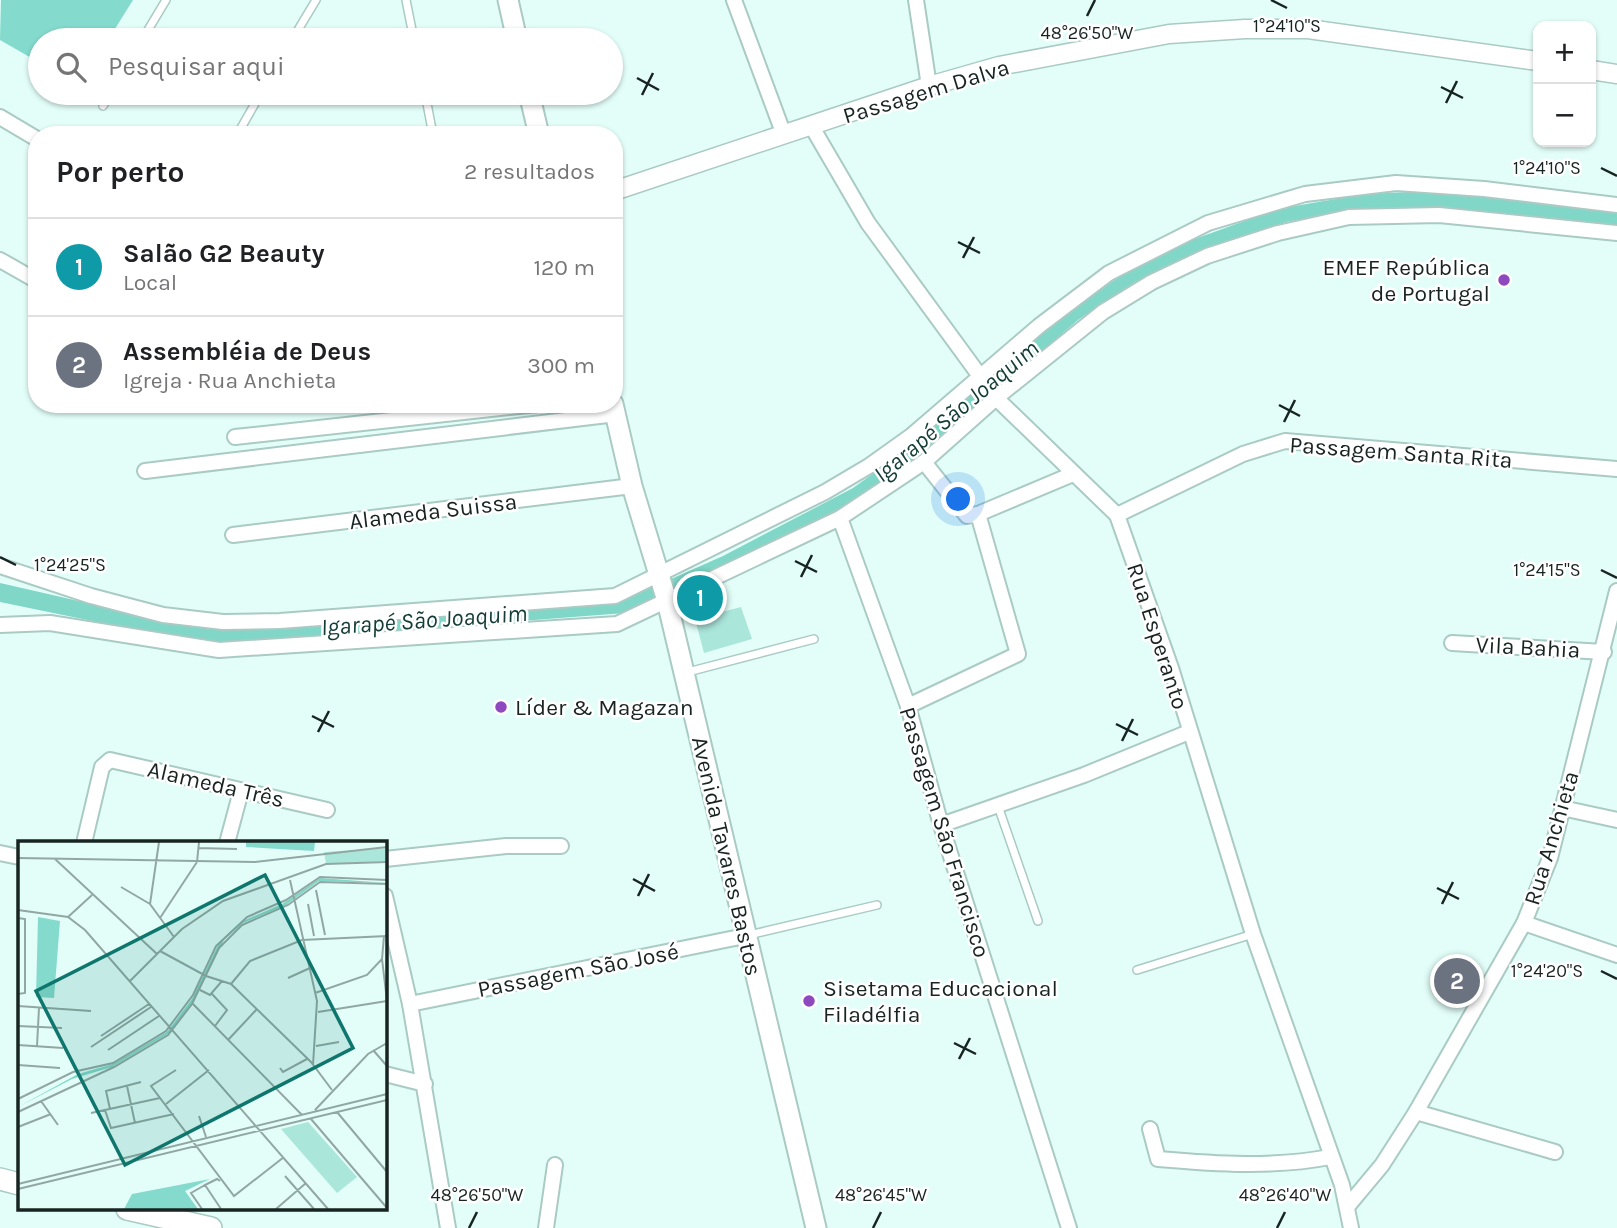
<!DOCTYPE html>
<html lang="pt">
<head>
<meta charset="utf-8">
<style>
	body { margin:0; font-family:Karla,sans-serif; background:#f6f6f6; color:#202124 }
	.controls { position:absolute; right:21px; top:21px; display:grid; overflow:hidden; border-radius:14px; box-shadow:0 2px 5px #0004 }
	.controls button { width:63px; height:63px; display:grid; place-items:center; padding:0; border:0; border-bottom:2px solid #e0e0e0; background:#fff; color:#202124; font:35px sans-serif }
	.you { position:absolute; left:959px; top:500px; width:24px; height:24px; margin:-18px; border:5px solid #fff; border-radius:50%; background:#1a73e8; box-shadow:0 0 0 10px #1a73e833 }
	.badge { display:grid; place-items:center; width:46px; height:46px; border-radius:50%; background:#db2777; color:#fff; font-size:23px; font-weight:700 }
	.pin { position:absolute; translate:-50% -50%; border:4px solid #fff; box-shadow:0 2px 7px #0006 }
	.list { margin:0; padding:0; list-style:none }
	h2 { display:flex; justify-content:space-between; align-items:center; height:91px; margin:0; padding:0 28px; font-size:30px }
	h2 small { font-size:23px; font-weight:400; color:#757577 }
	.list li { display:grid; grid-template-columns:46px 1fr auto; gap:21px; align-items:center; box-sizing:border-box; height:98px; padding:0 28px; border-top:2px solid #e0e0e0 }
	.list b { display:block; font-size:26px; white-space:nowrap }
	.list p { margin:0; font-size:23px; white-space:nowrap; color:#757577 }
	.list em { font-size:23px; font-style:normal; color:#757577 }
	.icon { flex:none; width:38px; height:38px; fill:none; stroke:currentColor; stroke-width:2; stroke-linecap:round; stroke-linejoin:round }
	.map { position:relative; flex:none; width:1617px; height:1228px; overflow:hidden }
	.search { position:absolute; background:#fff; box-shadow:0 2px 5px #0004; left:28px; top:28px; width:595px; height:77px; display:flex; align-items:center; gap:18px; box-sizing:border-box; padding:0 24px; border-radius:38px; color:#757577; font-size:26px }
	.panel { position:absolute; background:#fff; box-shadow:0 2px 5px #0004; left:28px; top:126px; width:595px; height:287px; border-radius:28px }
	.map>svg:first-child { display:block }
</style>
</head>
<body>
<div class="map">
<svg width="1617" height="1228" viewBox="0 0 1617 1228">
	<rect width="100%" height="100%" fill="#e3fef9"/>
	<path fill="#abe6db" d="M741,607L752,639L704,653L695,619Z"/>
	<path fill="#84dacc" d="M1,0H133L108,40H40V63L0,40Z"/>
	<path fill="#80d6c7" d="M1432,191L1487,195L1617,212V227L1453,208H1356L1286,222L1202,249L1135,282L1078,320L910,465L842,511L625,613L209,645L0,602V583L166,621L225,628L621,601L723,556L853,488L914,444L1034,337L1080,303L1130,270L1175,246L1278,209L1364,194Z"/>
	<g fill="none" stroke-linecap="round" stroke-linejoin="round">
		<defs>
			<g id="service">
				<path d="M406,0L414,40"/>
				<path d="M142,40L166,0"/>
				<path d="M292,40L316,0"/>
				<path d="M425,93L433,135"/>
				<path d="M103,106L111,93"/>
				<path d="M237,135L261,93"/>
				<path d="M684,673L814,639"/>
				<path d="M998,806L1038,921"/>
				<path d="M749,935L877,905"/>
				<path d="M1137,970L1253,934"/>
			</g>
			<g id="minor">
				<path d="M734,0L784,135"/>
				<path d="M916,0L929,86"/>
				<path d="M0,117L37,139"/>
				<path d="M812,127L868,223L996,398L1117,515L1171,668L1253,934L1342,1185L1351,1228"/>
				<path d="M0,260L37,281"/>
				<path d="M235,437L538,404"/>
				<path d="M924,462L967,516L978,514L1073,474"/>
				<path d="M145,471L616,414"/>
				<path d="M1117,515L1243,454L1285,441L1617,469"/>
				<path d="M840,518L908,706L941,825L1069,1228"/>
				<path d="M233,535L632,486"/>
				<path d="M0,566L91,596L163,615L223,622L280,621L615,596L825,492L869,466L911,436L1039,326L1109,273L1208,223L1305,194L1396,183L1484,189L1617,205"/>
				<path d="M0,625L50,623L219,650L617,624L840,518L924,462L996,398L1103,312L1152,282L1207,256L1278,233L1349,217L1439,215L1617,233"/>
				<path d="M1452,643L1604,652"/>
				<path d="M908,706L1018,654L978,514"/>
				<path d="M1562,808L1617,820"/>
				<path d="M941,825L1084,775L1189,732"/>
				<path d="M84,843L102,767L110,760L327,810"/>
				<path d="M227,843L241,791"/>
				<path d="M0,853L19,857"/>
				<path d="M385,859L506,846H561"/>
				<path d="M385,896L410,1004L448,1228"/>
				<path d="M1524,923L1617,955"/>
				<path d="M410,1004L745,936"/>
				<path d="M385,1074L425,1084"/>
				<path d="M1416,1112L1555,1152"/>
				<path d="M1150,1129L1158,1159C1217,1164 1272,1168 1330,1157"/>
				<path d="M1347,1207L1382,1165L1416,1112L1524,923L1550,858L1617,591"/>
				<path d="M546,1228L555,1165"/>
			</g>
			<g id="tertiary">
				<path d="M1591,70L1617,74"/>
				<path d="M614,191L929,86L999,66L1169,34L1245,29H1308L1538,61"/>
			</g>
			<g id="secondary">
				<path d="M508,0L517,40"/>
				<path d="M529,93L539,135"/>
				<path d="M613,404L632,486L667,601L816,1228"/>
			</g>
			<g id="primary">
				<path d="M0,1179L19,1184"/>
				<path d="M127,1209L211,1228"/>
			</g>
		</defs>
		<use href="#service" stroke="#aacac4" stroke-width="10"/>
		<use href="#minor" stroke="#aacac4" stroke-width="18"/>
		<use href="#tertiary" stroke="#aacac4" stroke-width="21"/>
		<use href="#secondary" stroke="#aacac4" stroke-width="23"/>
		<use href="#primary" stroke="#aacac4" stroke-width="24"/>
		<use href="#service" stroke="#fff" stroke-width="7"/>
		<use href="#minor" stroke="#fff" stroke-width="14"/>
		<use href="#tertiary" stroke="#fff" stroke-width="18"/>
		<use href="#secondary" stroke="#fff" stroke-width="19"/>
		<use href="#primary" stroke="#fff" stroke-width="21"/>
	</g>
	<path fill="none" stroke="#182422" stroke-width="2.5" d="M1271,0L1287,8M1087,16L1095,0M637,78L659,90M1441,87L1463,98M642,95L653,73M1446,103L1457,81M1601,168L1617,176M958,242L980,253M963,258L974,237M1279,405L1300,416M1284,422L1295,400M0,557L16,565M795,561L817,572M1601,570L1617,578M801,577L812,555M312,716L334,727M1116,724L1138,735M318,732L329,711M1122,741L1133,719M633,879L655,891M1437,888L1459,899M638,896L649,874M1442,904L1453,882M1601,971L1617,979M954,1043L976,1054M959,1059L970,1038M469,1228L477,1212M873,1228L881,1212M1277,1228L1285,1212"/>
	<g fill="#8d49bd" stroke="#fff" stroke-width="2.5">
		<circle cx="1504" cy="280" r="7"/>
		<circle cx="501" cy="707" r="7"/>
		<circle cx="809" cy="1001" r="7"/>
	</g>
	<g text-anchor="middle" stroke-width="5" stroke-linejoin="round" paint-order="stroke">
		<g font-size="23" fill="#182422" stroke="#fff">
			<text transform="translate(926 91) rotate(-17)" y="8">Passagem Dalva</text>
			<text transform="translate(1401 452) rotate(4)" y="8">Passagem Santa Rita</text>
			<text transform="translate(433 511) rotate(-7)" y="8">Alameda Suissa</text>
			<text transform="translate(1158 636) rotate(72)" y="8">Rua Esperanto</text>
			<text transform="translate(1528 647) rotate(3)" y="8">Vila Bahia</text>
			<text transform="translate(216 784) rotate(13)" y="8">Alameda Três</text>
			<text transform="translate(945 832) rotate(73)" y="8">Passagem São Francisco</text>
			<text transform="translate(1551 838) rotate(-73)" y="8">Rua Anchieta</text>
			<text transform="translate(727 856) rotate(77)" y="8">Avenida Tavares Bastos</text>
			<text transform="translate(578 970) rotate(-11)" y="8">Passagem São José</text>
		</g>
		<g font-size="23" fill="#182422" stroke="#fff" text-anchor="start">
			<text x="1490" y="275" text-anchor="end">EMEF República<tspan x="1490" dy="26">de Portugal</tspan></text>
			<text x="515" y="715">Líder &amp; Magazan</text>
			<text x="823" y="996">Sisetama Educacional<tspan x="823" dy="26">Filadélfia</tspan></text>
		</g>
		<g font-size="24" font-style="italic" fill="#133c36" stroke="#fff">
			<text transform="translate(956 411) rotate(-40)" y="8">Igarapé São Joaquim</text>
			<text transform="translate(424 620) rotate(-4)" y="8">Igarapé São Joaquim</text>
		</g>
	</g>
	<g transform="translate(18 841)">
		<rect width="369" height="369" fill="#e3fef9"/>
		<path d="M369,7V20L308,23L306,11ZM290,281L339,336L319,352L263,288Z" fill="#abe6db"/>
		<path d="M228,1H297L296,10L228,6ZM20,76L42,80L36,157L18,156ZM192,338L167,350L180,368H106L114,353Z" fill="#84dacc"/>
		<path d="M302,37L369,42L301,40L268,64L225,82L206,99L174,162L151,192L94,226L54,238L0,266L60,233L95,223L149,191L174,158L200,104L225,80L264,63Z" fill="#80d6c7"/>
		<path fill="none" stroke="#92a7a3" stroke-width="2" d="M141,1L132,63L156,96M180,7L219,8M0,17L237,21L369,6M37,18L139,113M272,39L299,160L295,224M103,46L132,63M298,49L307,94M290,63L296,95M0,69L50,76L67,89L310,368M50,76L74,54M0,77L7,78V152L0,153M142,77L179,21L181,1M142,110L188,135L213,143L293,221L314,249M364,118L369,160M270,137L292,127M112,140L164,88L205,60L308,23L369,21M213,143L232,120L284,99L369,95M182,149L192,154L204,140M297,152L349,134L364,118L366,95M194,153L209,169L197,185M175,163L284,274M0,165L73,170M300,171L369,160M0,185L44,187M83,195L131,163M210,199L239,168M0,204L45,207M19,205L21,167M298,205L321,201M73,206L133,166M90,209L141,175M355,209L369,225M0,224L42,227M262,227L265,231L289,218M158,229L133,245L216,355L266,316M109,245L117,282M0,258L55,231L95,222L148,190L175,154L198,105L229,76L268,59L302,36L369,39M23,260L40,284M148,263L191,229M92,268L88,250L123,241M87,269L93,287L156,273M297,269L350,213L369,202M0,271L96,226L150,194L174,163L201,107L224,84L270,64L302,41L369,43M319,271L369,331M73,272L142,257M181,275L188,296M293,278L369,367M0,286L33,273M267,335L296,368M202,340L199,338L187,344L203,368M0,343L369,253M0,348L369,259M184,368L173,352L187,344M258,368L288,342"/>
		<path fill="#0f766e" fill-opacity="0.15" stroke="#0f766e" stroke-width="3.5" d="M247,34L335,207L107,324L18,150Z"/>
		<rect width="369" height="369" fill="none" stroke="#182422" stroke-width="3.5"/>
	</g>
	<g font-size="18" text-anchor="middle" fill="#182422" stroke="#fff" stroke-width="5" stroke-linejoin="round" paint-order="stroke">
		<text x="1287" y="32">1°24'10"S</text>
		<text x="1087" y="39">48°26'50"W</text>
		<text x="1547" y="174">1°24'10"S</text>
		<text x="70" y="571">1°24'25"S</text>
		<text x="1547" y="576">1°24'15"S</text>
		<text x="1547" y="977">1°24'20"S</text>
		<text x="477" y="1201">48°26'50"W</text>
		<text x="881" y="1201">48°26'45"W</text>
		<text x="1285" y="1201">48°26'40"W</text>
	</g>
</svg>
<div class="controls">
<button>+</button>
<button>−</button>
</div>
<div class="you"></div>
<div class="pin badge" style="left:700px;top:598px;background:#0f9aa8">1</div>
<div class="pin badge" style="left:1457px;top:981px;background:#6b7280">2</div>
<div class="search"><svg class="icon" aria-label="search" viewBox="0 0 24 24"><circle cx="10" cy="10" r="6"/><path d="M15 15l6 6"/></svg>Pesquisar aqui</div>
<section class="panel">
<h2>Por perto<small>2 resultados</small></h2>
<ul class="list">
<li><span class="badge" style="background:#0f9aa8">1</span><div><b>Salão G2 Beauty</b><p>Local</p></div><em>120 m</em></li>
<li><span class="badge" style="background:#6b7280">2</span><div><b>Assembléia de Deus</b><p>Igreja · Rua Anchieta</p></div><em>300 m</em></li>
</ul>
</section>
</div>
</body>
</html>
